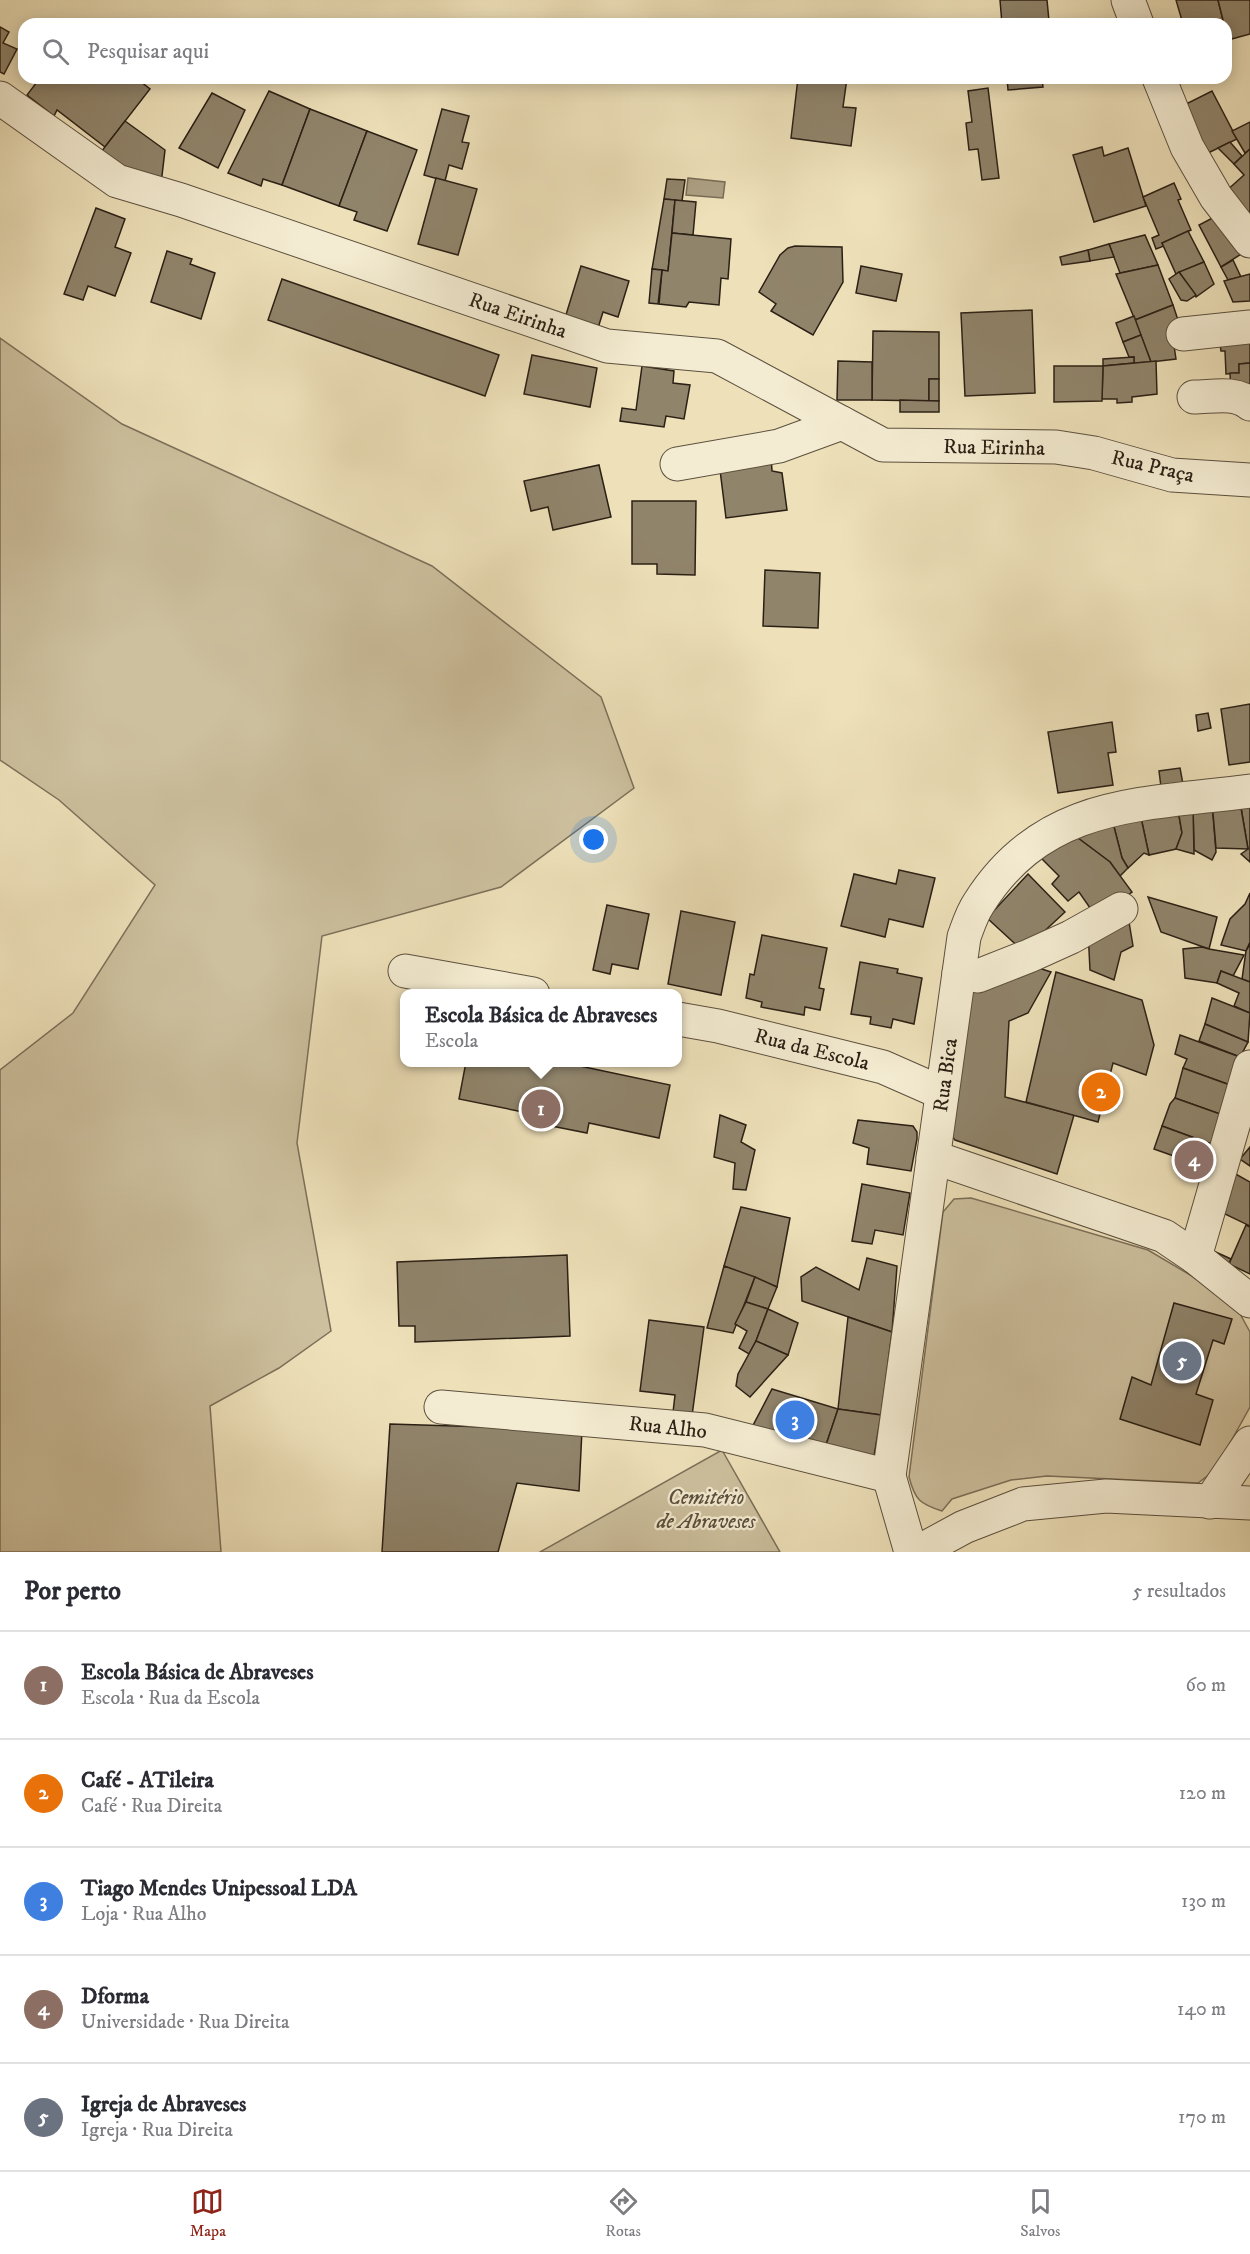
<!DOCTYPE html>
<html lang="pt">
<head>
<meta charset="utf-8">
<style>
	body { margin:0; font-family:"IM FELL DW Pica",serif; background:#f7f7f7; color:#2b2b33 }
	.you { position:absolute; left:594px; top:840px; width:21px; height:21px; margin:-15px; border:4px solid #fff; border-radius:50%; background:#1a73e8; box-shadow:0 0 0 9px #1a73e833 }
	.badge { display:grid; place-items:center; width:39px; height:39px; border-radius:50%; background:#8f2418; color:#fff; font-size:20px; font-weight:700 }
	.pin { position:absolute; translate:-50% -50%; border:3px solid #fff; box-shadow:0 2px 6px #0006 }
	.popup { position:absolute; left:400px; top:989px; width:282px; height:78px; box-sizing:border-box; display:grid; place-content:center; border-radius:12px; background:#fff; filter:drop-shadow(0 2px 4px #0005); font-size:20px; white-space:nowrap; color:#7c7c81 }
	.popup b { font-size:22px; color:#2b2b33 }
	.popup::after { content:''; position:absolute; left:50%; top:100%; margin-left:-12px; border:12px solid transparent; border-top-color:#fff }
	.list { margin:0; padding:0; list-style:none }
	h2 { display:flex; justify-content:space-between; align-items:center; height:78px; margin:0; padding:0 24px; font-size:26px }
	h2 small { font-size:20px; font-weight:400; color:#7c7c81 }
	.list li { display:grid; grid-template-columns:39px 1fr auto; gap:18px; align-items:center; box-sizing:border-box; height:108px; padding:0 24px; border-top:2px solid #e1e1e2 }
	.list b { display:block; font-size:22px; white-space:nowrap }
	.list p { margin:0; font-size:20px; white-space:nowrap; color:#7c7c81 }
	.list em { font-size:20px; font-style:normal; color:#7c7c81 }
	.icon { flex:none; width:33px; height:33px; fill:none; stroke:currentColor; stroke-width:2; stroke-linecap:round; stroke-linejoin:round }
	.map { position:relative; flex:none; width:1250px; height:1552px; overflow:hidden }
	.search { position:absolute; background:#fff; box-shadow:0 3px 15px #0003; left:18px; right:18px; top:18px; height:66px; display:flex; align-items:center; gap:15px; box-sizing:border-box; padding:0 21px; border-radius:18px; color:#7c7c81; font-size:22px }
	.sheet { height:618px; background:#fff }
	nav { display:flex; justify-content:space-around; align-items:center; box-sizing:border-box; height:84px; border-top:2px solid #e1e1e2; background:#fff; font-size:16px; color:#7c7c81 }
	nav a { display:grid; justify-items:center; gap:3px }
	nav .on { color:#8f2418 }
	.map>svg:first-child { display:block }
</style>
</head>
<body>
<div class="map">
<svg width="1250" height="1552" viewBox="0 0 1250 1552">
	<rect width="100%" height="100%" fill="#eee1ba"/>
	<filter id="stains"><feTurbulence type="fractalNoise" baseFrequency=".00333" numOctaves="4"/><feColorMatrix values="0 0 0 0 .2 0 0 0 0 .09 0 0 0 0 .02 0 0 0 .5 -.17"/></filter>
	<radialGradient id="worn" r=".72"><stop offset=".6" stop-color="#630" stop-opacity="0"/><stop offset="1" stop-color="#630" stop-opacity=".3"/></radialGradient>
	<g fill="#cdc09e" stroke="#7c705a" stroke-width="1.5">
		<path d="M0,338L122,424L432,566L601,697L634,788L501,887L322,936L297,1143L331,1331L279,1368L210,1406L221,1552H0V1070L73,1013L155,885L59,800L0,760Z"/>
		<path d="M971,1198L1148,1250L1202,1282L1239,1312L1250,1332V1407L1215,1470L1198,1483L1047,1476L1011,1480L952,1499L942,1511C920,1504 915,1500 909,1477L943,1212L954,1199Z"/>
		<path d="M722,1450L780,1552H540Z"/>
	</g>
	<path fill="#ac9f82" stroke="#786c56" stroke-width="1.5" d="M688,178L725,182L723,198L686,195Z"/>
	<g fill="#90846b" stroke="#2b2015" stroke-width="1.5">
		<path d="M1000,0H1047L1049,21L1002,24Z"/>
		<path d="M1176,0H1218L1224,24H1183Z"/>
		<path d="M1218,0H1250V34L1228,40L1226,24H1224Z"/>
		<path d="M1049,21L1050,24H1017Z"/>
		<path d="M0,27L9,32L3,43L17,49L4,74L0,72Z"/>
		<path d="M40,78H136L150,89L105,147L57,110L54,116L27,95Z"/>
		<path d="M798,78H847L843,107L856,108L851,146L791,138Z"/>
		<path d="M1007,78H1055V79H1042L1043,87L1008,90Z"/>
		<path d="M988,88L999,178L982,180L978,149L969,150L966,123L972,122L968,91Z"/>
		<path d="M269,91L310,109L282,185L263,179L261,186L228,173Z"/>
		<path d="M1212,91L1237,139L1202,156L1176,109Z"/>
		<path d="M212,93L245,110L218,168L179,148Z"/>
		<path d="M310,109L367,131L339,206L282,185Z"/>
		<path d="M442,109L469,116L462,142L469,143L462,169L449,165L445,181L424,175Z"/>
		<path d="M125,121L165,150L161,184L129,170L101,152Z"/>
		<path d="M1250,122V149L1245,153L1232,131Z"/>
		<path d="M367,131L417,150L387,231L354,220L357,212L339,206Z"/>
		<path d="M1230,142L1242,156L1234,164L1218,148Z"/>
		<path d="M1102,147L1104,156L1128,148L1146,206L1094,222L1073,155Z"/>
		<path d="M1250,149V218L1224,193L1244,175L1234,164Z"/>
		<path d="M436,178L477,189L458,255L418,244Z"/>
		<path d="M667,179L685,180L682,201L664,199Z"/>
		<path d="M1174,183L1181,199L1178,200L1191,230L1162,243L1164,246L1156,249L1152,238L1159,235L1143,197Z"/>
		<path d="M664,199L675,200L668,271L652,269Z"/>
		<path d="M675,200L696,202L693,235L672,233Z"/>
		<path d="M96,208L125,219L115,247L131,253L115,296L88,286L83,300L64,294Z"/>
		<path d="M1222,213L1249,249L1221,267L1199,225Z"/>
		<path d="M1188,231L1204,262L1176,274L1162,243Z"/>
		<path d="M672,233L731,239L728,279L721,278L719,305L689,302L686,307L659,304L662,270L668,271Z"/>
		<path d="M1145,235L1158,265L1120,273L1109,244Z"/>
		<path d="M1109,244L1114,257L1090,261L1088,250Z"/>
		<path d="M795,246L842,247L843,282L813,335L771,311L776,304L759,292L780,255L788,248Z"/>
		<path d="M1088,250L1090,261L1062,265L1060,257Z"/>
		<path d="M167,251L192,259L190,264L215,273L201,319L151,302Z"/>
		<path d="M1233,260L1241,277L1228,280L1221,267Z"/>
		<path d="M1204,262L1214,284L1196,297L1179,272Z"/>
		<path d="M1158,265L1173,305L1135,320L1116,274Z"/>
		<path d="M581,266L629,281L618,317L603,312L598,328L565,318Z"/>
		<path d="M861,266L902,274L896,301L856,293Z"/>
		<path d="M652,269L662,270L658,304L649,303Z"/>
		<path d="M1179,272L1196,295L1187,301L1181,300L1169,279Z"/>
		<path d="M1250,274V301L1233,302L1224,281Z"/>
		<path d="M282,279L499,355L485,396L268,320Z"/>
		<path d="M1173,305L1179,323L1173,339L1176,359L1151,362L1135,320Z"/>
		<path d="M1032,310L1035,393L965,396L961,313Z"/>
		<path d="M1134,316L1141,335L1123,342L1116,323Z"/>
		<path d="M1250,329V363L1239,364V373L1226,374L1225,351H1221L1218,330Z"/>
		<path d="M873,331L939,332V379H929V401L872,400Z"/>
		<path d="M1141,335L1151,362L1134,363V357H1129L1123,342Z"/>
		<path d="M532,355L597,368L590,407L524,394Z"/>
		<path d="M1134,357V363L1103,366V359Z"/>
		<path d="M838,361L872,362V400H837Z"/>
		<path d="M1156,361L1157,394L1132,397V402L1117,403V399H1102L1103,366Z"/>
		<path d="M1250,363V391L1231,393L1230,373H1239V364Z"/>
		<path d="M642,366L674,371L673,383L690,385L684,419L666,416L664,427L620,421L622,408L636,410Z"/>
		<path d="M1054,366H1103L1102,401L1054,402Z"/>
		<rect x="929" y="379" width="10" height="22"/>
		<path d="M900,400L939,401V412H900Z"/>
		<path d="M771,456L772,471L782,473L787,510L726,518L719,462Z"/>
		<path d="M599,465L611,517L553,530L548,507L531,511L524,481Z"/>
		<path d="M632,501H696L695,575L657,574V564H632Z"/>
		<path d="M765,570L820,573L818,628L763,626Z"/>
		<path d="M1250,704V762L1229,765L1221,709Z"/>
		<path d="M1208,713L1211,728L1198,731L1196,715Z"/>
		<path d="M1112,722L1116,752L1108,753L1113,785L1058,793L1048,732Z"/>
		<path d="M1180,768L1183,784L1161,787L1159,771Z"/>
		<path d="M1250,800V862L1241,854L1248,849L1240,802Z"/>
		<path d="M1212,802L1216,852L1212,860L1194,850L1193,806Z"/>
		<path d="M1212,802H1240L1248,849L1216,848Z"/>
		<path d="M1177,804L1182,833L1176,849L1149,855L1140,813Z"/>
		<path d="M1177,804L1193,806L1194,854L1176,849L1182,833Z"/>
		<path d="M1140,813L1149,855L1144,853L1128,868L1122,858L1112,819Z"/>
		<path d="M1112,819L1122,858L1128,868L1120,876L1110,862L1074,835Z"/>
		<path d="M1074,835L1110,862L1132,892L1097,918L1079,892L1068,901L1052,884L1059,876L1038,855Z"/>
		<path d="M899,870L935,878L923,927L889,919L885,937L841,926L854,874L896,884Z"/>
		<path d="M1028,874L1065,912L1023,951L987,918Z"/>
		<path d="M1250,893V942L1246,951L1221,945L1230,919L1245,904Z"/>
		<path d="M1148,897L1217,917L1209,949L1161,932Z"/>
		<path d="M607,905L649,914L638,969L612,964L610,974L593,970Z"/>
		<path d="M681,911L735,922L721,995L668,984Z"/>
		<path d="M1129,922L1133,946L1121,952L1114,980L1090,970L1088,930Z"/>
		<path d="M762,935L827,948L819,988L824,989L820,1010L805,1007L804,1015L761,1007L762,1002L746,998L750,974L754,975Z"/>
		<path d="M1250,944V982L1242,979L1246,951Z"/>
		<path d="M1202,947L1209,949L1244,955L1233,976L1221,971L1217,983L1185,978L1183,949Z"/>
		<path d="M860,962L898,969L897,973L922,978L914,1024L893,1019L891,1028L870,1024L871,1017L851,1014Z"/>
		<path d="M1023,963L1051,972L1028,1013L1009,1021L1005,1097L1074,1115L1057,1174L955,1140L948,1132L964,984Z"/>
		<path d="M1221,971L1250,982V1013L1234,1006L1239,993L1217,983Z"/>
		<path d="M1056,972L1142,1000L1154,1045L1146,1075L1113,1063L1098,1122L1026,1102Z"/>
		<path d="M1212,998L1250,1013L1248,1042L1205,1024Z"/>
		<path d="M1205,1024L1248,1042L1240,1057L1199,1041Z"/>
		<path d="M1180,1035L1240,1057L1230,1085L1183,1068L1187,1059L1175,1054Z"/>
		<path d="M466,1062H561L670,1085L659,1138L589,1123L587,1133L531,1122L533,1114L459,1099Z"/>
		<path d="M1183,1068L1230,1085L1220,1114L1175,1098Z"/>
		<path d="M1175,1098L1220,1114L1211,1144L1162,1126L1170,1104Z"/>
		<path d="M720,1115L746,1125L741,1142L755,1150L746,1190L733,1189L735,1163L714,1157Z"/>
		<path d="M858,1120L913,1126L917,1132V1139L911,1171L867,1164L869,1148L853,1143Z"/>
		<path d="M1162,1126L1211,1144L1202,1166L1154,1149Z"/>
		<path d="M1250,1147V1166L1240,1159Z"/>
		<path d="M1232,1172L1250,1182V1226L1219,1211L1209,1249L1231,1259L1229,1264L1203,1253Z"/>
		<path d="M862,1184L910,1193L903,1235L875,1230L872,1244L852,1241Z"/>
		<path d="M741,1207L790,1218L777,1287L724,1266Z"/>
		<path d="M1246,1225L1250,1227V1274L1229,1264Z"/>
		<path d="M567,1255L570,1336L415,1342V1326H399L397,1262Z"/>
		<path d="M867,1258L897,1266L892,1332L802,1301L801,1277L816,1267L859,1290Z"/>
		<path d="M724,1266L755,1277L733,1333L707,1328Z"/>
		<path d="M755,1277L777,1287L768,1309L746,1302Z"/>
		<path d="M746,1302L768,1309L756,1341L749,1354L739,1348L747,1331L735,1324Z"/>
		<path d="M1174,1303L1232,1319L1224,1344L1213,1340L1196,1394L1213,1400L1200,1445L1120,1419L1132,1377L1151,1385Z"/>
		<path d="M768,1309L798,1323L788,1355L756,1341Z"/>
		<path d="M848,1317L892,1332L881,1415L838,1409Z"/>
		<path d="M649,1320L704,1327L691,1423L672,1421L675,1395L640,1391Z"/>
		<path d="M756,1341L788,1355L750,1397L736,1386L738,1374Z"/>
		<path d="M772,1389L838,1409L824,1451L750,1431Z"/>
		<path d="M838,1409L881,1415L873,1462L824,1451Z"/>
		<path d="M390,1424L582,1430L579,1491L517,1483L498,1552H382Z"/>
	</g>
	<g fill="none" stroke-linecap="round" stroke-linejoin="round">
		<defs>
			<g id="minor">
				<path d="M1128,0L1137,24"/>
				<path d="M1159,78L1187,147L1216,197L1250,241"/>
				<path d="M0,98L117,181L181,200L607,346L717,356L883,445L1056,447L1094,453L1172,475L1250,480"/>
				<path d="M1183,334L1250,327"/>
				<path d="M1194,397C1212,397 1235,391 1250,404"/>
				<path d="M677,464L779,446L842,423"/>
				<path d="M405,971L533,994"/>
				<path d="M959,973L978,976L1029,956L1071,937L1121,909"/>
				<path d="M678,1019L718,1026L883,1067L942,1093"/>
				<path d="M933,1157L1164,1236L1195,1257L1250,1301"/>
				<path d="M1195,1257L1250,1067"/>
				<path d="M441,1407L705,1430L889,1476"/>
				<path d="M1210,1502L1250,1443"/>
				<path d="M911,1552L889,1476L964,937C968,926 972,913 979,903C1044,800 1142,805 1250,791"/>
				<path d="M918,1552L964,1527L1023,1504L1106,1496L1250,1503"/>
			</g>
		</defs>
		<use href="#minor" stroke="#5c503e" stroke-width="35"/>
		<use href="#minor" stroke="#f4ecd2" stroke-width="33"/>
	</g>
	<g text-anchor="middle" stroke-width="4.5" stroke-linejoin="round" paint-order="stroke">
		<g font-size="21" fill="#2b2015" stroke="#f4ecd2">
			<text transform="translate(518 315) rotate(19)" y="7">Rua Eirinha</text>
			<text transform="translate(994 447) rotate(1)" y="7">Rua Eirinha</text>
			<text transform="translate(1153 466) rotate(13)" y="7">Rua Praça</text>
			<text transform="translate(812 1049) rotate(14)" y="7">Rua da Escola</text>
			<text transform="translate(945 1075) rotate(-82)" y="7">Rua Bica</text>
			<text transform="translate(668 1427) rotate(6)" y="7">Rua Alho</text>
		</g>
		<g font-size="21" font-style="italic" fill="#5c503e" stroke="#f4ecd2">
			<text x="706" y="1504">Cemitério<tspan x="706" dy="24">de Abraveses</tspan></text>
		</g>
	</g>
	<rect width="100%" height="100%" filter="url(#stains)"/>
	<rect width="100%" height="100%" fill="url(#worn)"/>
</svg>
<div class="you"></div>
<div class="pin badge" style="left:541px;top:1109px;background:#8d6e63">1</div>
<div class="popup"><b>Escola Básica de Abraveses</b>Escola</div>
<div class="pin badge" style="left:1101px;top:1092px;background:#e8710a">2</div>
<div class="pin badge" style="left:795px;top:1420px;background:#3f7fe0">3</div>
<div class="pin badge" style="left:1194px;top:1160px;background:#8d6e63">4</div>
<div class="pin badge" style="left:1182px;top:1361px;background:#6b7280">5</div>
<div class="search"><svg class="icon" aria-label="search" viewBox="0 0 24 24"><circle cx="10" cy="10" r="6"/><path d="M15 15l6 6"/></svg>Pesquisar aqui</div>
</div>
<section class="sheet">
<h2>Por perto<small>5 resultados</small></h2>
<ul class="list">
<li><span class="badge" style="background:#8d6e63">1</span><div><b>Escola Básica de Abraveses</b><p>Escola · Rua da Escola</p></div><em>60 m</em></li>
<li><span class="badge" style="background:#e8710a">2</span><div><b>Café - ATileira</b><p>Café · Rua Direita</p></div><em>120 m</em></li>
<li><span class="badge" style="background:#3f7fe0">3</span><div><b>Tiago Mendes Unipessoal LDA</b><p>Loja · Rua Alho</p></div><em>130 m</em></li>
<li><span class="badge" style="background:#8d6e63">4</span><div><b>Dforma</b><p>Universidade · Rua Direita</p></div><em>140 m</em></li>
<li><span class="badge" style="background:#6b7280">5</span><div><b>Igreja de Abraveses</b><p>Igreja · Rua Direita</p></div><em>170 m</em></li>
</ul>
</section>
<nav>
<a class="on"><svg class="icon" aria-label="map" viewBox="0 0 24 24"><path d="M3 6l6-2 6 2 6-2v14l-6 2-6-2-6 2zM9 4v14M15 6v14"/></svg>Mapa</a>
<a><svg class="icon" aria-label="directions" viewBox="0 0 24 24"><path d="M12 3l9 9-9 9-9-9zM9 14v-3h6M13 9l2 2-2 2"/></svg>Rotas</a>
<a><svg class="icon" aria-label="saved" viewBox="0 0 24 24"><path d="M7 4h10v16l-5-4-5 4z"/></svg>Salvos</a>
</nav>
</body>
</html>
